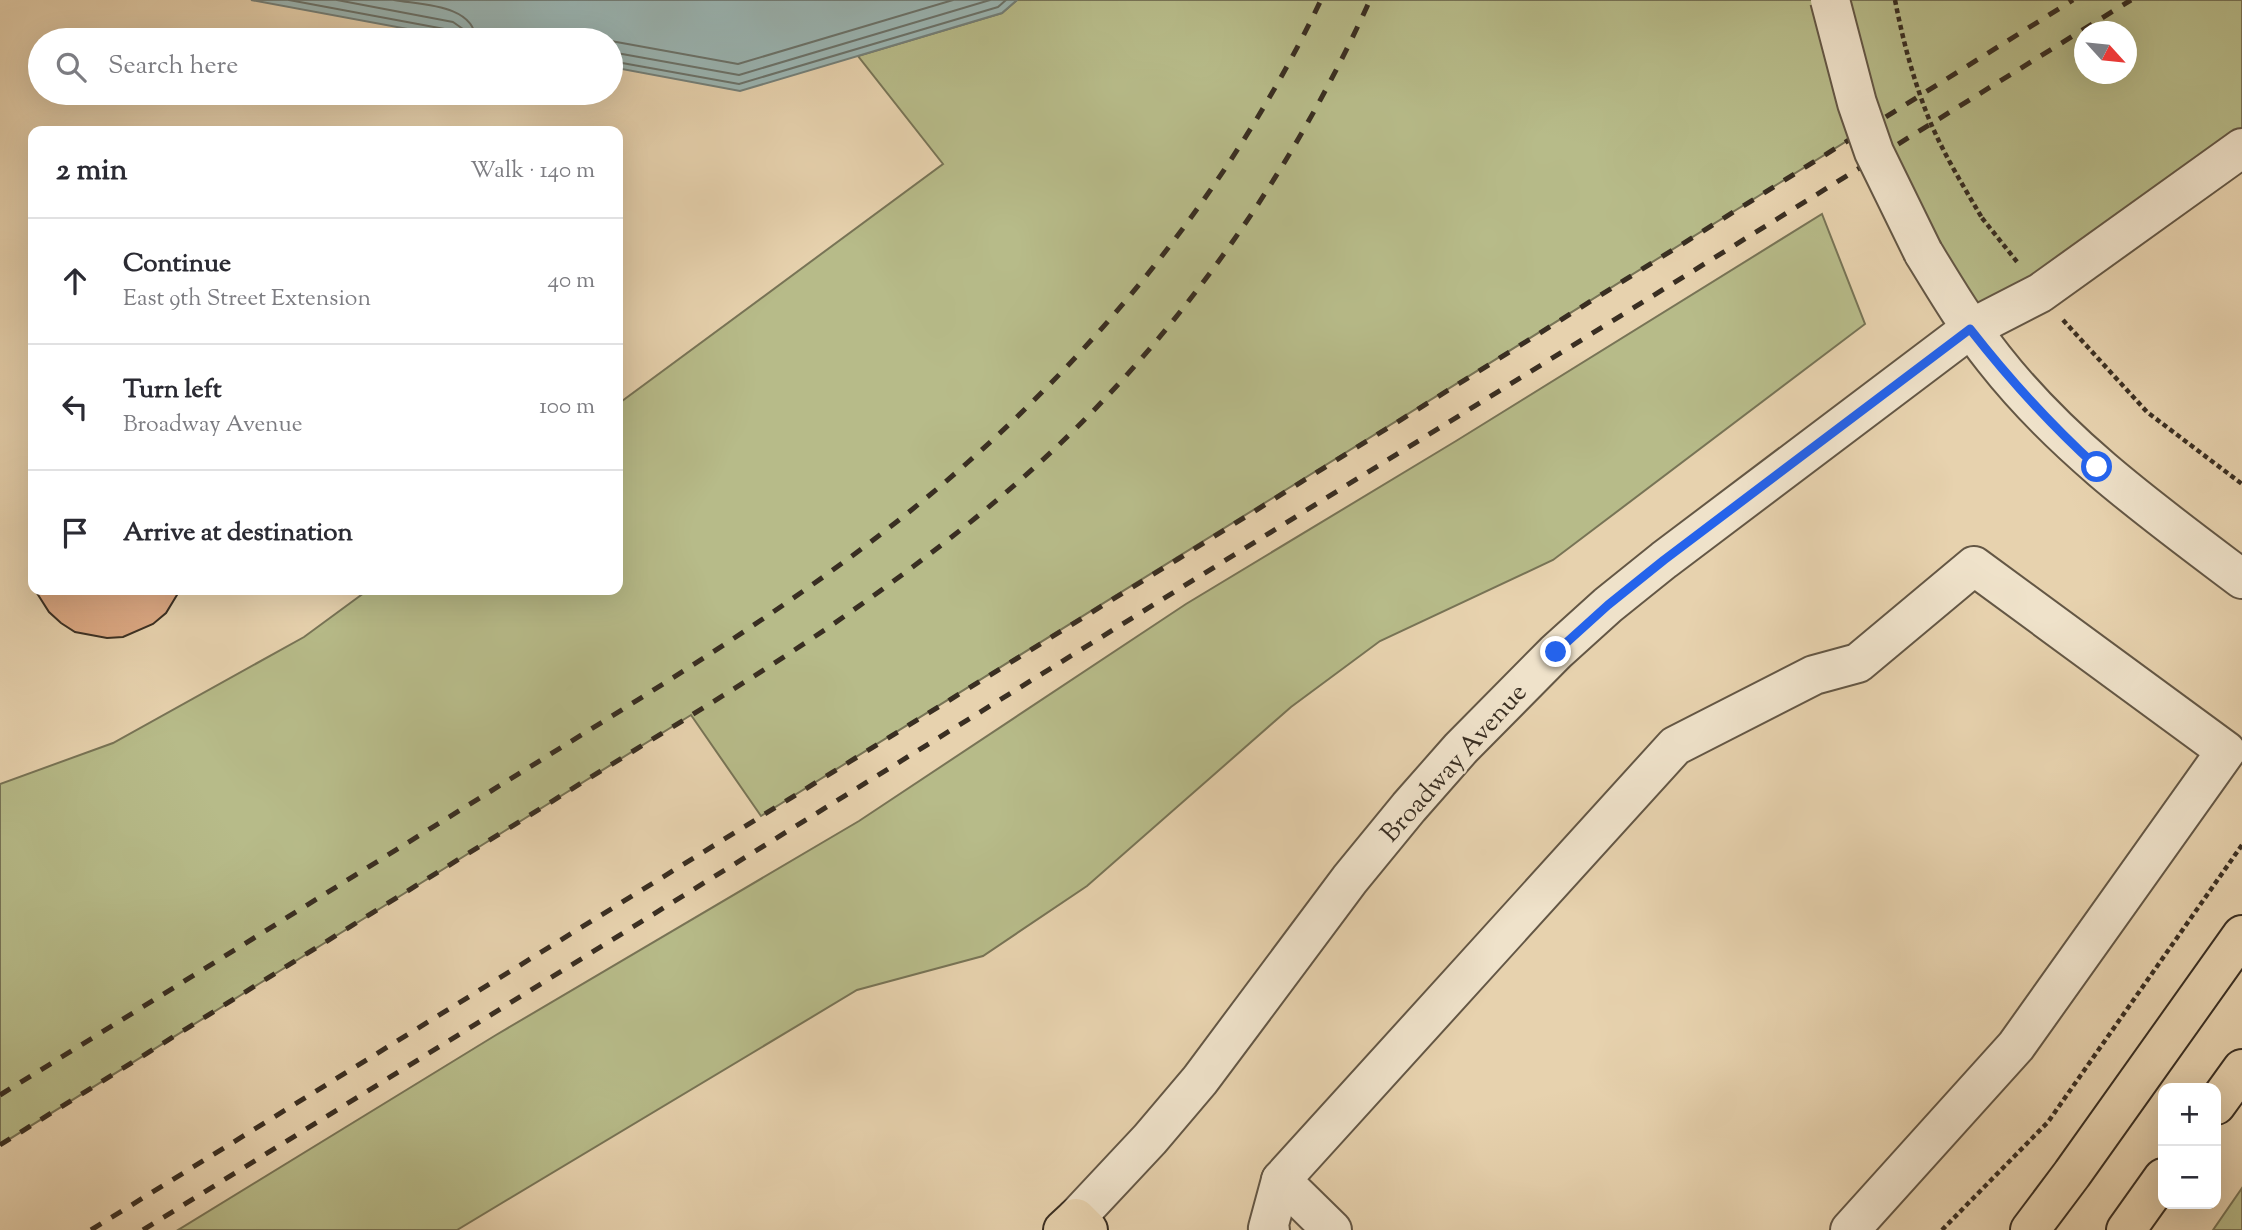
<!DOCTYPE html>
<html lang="en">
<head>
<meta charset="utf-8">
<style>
	body { margin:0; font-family:"Sorts Mill Goudy",serif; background:#f2f2f3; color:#2b2b33 }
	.controls { position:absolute; right:21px; bottom:21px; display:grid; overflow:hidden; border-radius:14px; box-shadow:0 7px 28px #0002 }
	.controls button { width:63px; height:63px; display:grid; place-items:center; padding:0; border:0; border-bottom:2px solid #e1e1e2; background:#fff; color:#2b2b33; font:35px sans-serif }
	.compass { position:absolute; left:2074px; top:21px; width:63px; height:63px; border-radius:50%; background:#fff; box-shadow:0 7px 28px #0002; rotate:117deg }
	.stop { position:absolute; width:21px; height:21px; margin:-16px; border:5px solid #2563eb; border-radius:50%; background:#fff }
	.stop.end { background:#2563eb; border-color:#fff; box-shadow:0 2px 7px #0008 }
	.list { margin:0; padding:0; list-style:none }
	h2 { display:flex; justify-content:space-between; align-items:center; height:91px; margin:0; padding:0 28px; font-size:30px }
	h2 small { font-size:23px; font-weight:400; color:#7c7c81 }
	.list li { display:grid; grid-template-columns:46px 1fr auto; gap:21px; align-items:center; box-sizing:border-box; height:126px; padding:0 28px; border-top:2px solid #e1e1e2 }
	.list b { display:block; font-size:26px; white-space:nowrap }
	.list p { margin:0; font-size:23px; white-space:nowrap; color:#7c7c81 }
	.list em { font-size:23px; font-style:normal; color:#7c7c81 }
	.icon { flex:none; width:38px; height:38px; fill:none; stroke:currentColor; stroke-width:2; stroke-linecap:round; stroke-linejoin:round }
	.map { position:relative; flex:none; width:2242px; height:1230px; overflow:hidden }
	.search { position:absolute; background:#fff; box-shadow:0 7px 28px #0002; left:28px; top:28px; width:595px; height:77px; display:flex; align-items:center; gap:18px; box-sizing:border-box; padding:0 24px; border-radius:38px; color:#7c7c81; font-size:26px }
	.panel { position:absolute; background:#fff; box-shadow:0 7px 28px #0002; left:28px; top:126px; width:595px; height:469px; border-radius:14px }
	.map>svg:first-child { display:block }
</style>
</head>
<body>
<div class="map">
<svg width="2242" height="1230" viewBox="0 0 2242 1230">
	<rect width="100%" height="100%" fill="#e7d2ae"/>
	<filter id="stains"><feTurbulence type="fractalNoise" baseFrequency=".00286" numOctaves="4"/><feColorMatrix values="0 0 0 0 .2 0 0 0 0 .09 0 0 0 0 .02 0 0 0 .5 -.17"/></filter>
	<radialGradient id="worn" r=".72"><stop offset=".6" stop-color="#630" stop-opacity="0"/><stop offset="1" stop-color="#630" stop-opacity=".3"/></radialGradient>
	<g fill="#b7bb89" stroke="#787456" stroke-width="2" fill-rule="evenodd">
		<path d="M1017,0H2242V148L1970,329L1855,136L761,816L691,715L0,1145V784L113,743L304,637L368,590H618V404L943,164L858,56L1002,13ZM2084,32H2126V74H2084Z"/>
		<path d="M1822,214L1865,324L1553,560L1380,641L1291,707L1087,886L983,956L857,990L457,1230H178L496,1035L859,821L1186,604L1456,441Z"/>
		<path d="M2242,1188V1230H2213Z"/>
	</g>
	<path fill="#9ab5b3" stroke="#737f79" stroke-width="2" d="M251,0H1017L1002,13L740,91L611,67V40H467Z"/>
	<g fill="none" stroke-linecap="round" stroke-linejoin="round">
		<g stroke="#6a726a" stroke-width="2">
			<path d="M289,0L450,30L455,34L456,40"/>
			<path d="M337,0L453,22L463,29L465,40"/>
			<path d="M394,0C421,5 474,4 476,40"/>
			<path d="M611,41L738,64L953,0"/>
			<path d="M611,52L739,75L990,0"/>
			<path d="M611,61L739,84L998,7L1006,0"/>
		</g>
	</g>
	<path fill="#dca883" stroke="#392e22" stroke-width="2" d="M35,590H180L166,613L153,624L123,637L107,638L75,632L61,623L49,612Z"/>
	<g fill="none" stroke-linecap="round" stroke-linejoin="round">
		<defs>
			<g id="minor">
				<path d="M1923,252C1945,288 1967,325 1994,359C2063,447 2153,512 2242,579"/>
				<path d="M1281,1180L1332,1230"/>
				<path d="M1076,1218L1150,1139L1200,1080L1350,879L1409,807L1461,748L1556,652L1608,605L1664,560L1970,329L2040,293L2242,148"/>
				<path d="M1270,1230L1268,1228L1281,1180L1675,746L1814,675L1858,663L1974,566L2226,751L2016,1046L1850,1230"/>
			</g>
			<g id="major">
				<path d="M2216,1105L2242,1069"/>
				<path d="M1063,1230L1076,1218L1088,1230"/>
				<path d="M2030,1230L2072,1174L2242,935"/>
				<path d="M2126,1230L2163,1178"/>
			</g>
		</defs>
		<use href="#minor" stroke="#645745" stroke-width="42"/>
		<use href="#major" stroke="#392e22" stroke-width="42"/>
		<g stroke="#392e22" stroke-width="4.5" stroke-dasharray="5 3.5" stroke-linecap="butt">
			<path d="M1982,218L2018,263"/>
			<path d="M2063,320L2147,412L2242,484"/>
			<path d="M1942,1230L2048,1122L2242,845"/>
		</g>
		<use href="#minor" stroke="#efe2ca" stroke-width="38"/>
		<use href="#major" stroke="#e7d2ae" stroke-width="38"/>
		<g stroke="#392e22" stroke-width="5" stroke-dasharray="12 12" stroke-linecap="butt">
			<path d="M0,1095C164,994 328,892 491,791C653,690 824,590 967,463C1113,334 1237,176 1321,0"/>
			<path d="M0,1145C181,1032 362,919 543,807C638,747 736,690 829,627C923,562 1017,490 1097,407C1211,288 1302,150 1370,0"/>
			<path d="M91,1230L1178,559L2073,0"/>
			<path d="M143,1230L2131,0"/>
		</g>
		<defs>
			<path id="minor-bridge" d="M1830,0L1857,103L1874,152L1923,252"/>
		</defs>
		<use href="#minor-bridge" stroke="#645745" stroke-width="42" stroke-linecap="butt"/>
		<path stroke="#392e22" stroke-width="4.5" stroke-dasharray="5 3.5" stroke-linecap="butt" d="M1895,0C1902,36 1911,71 1924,106C1938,145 1961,182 1982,218"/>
		<use href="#minor-bridge" stroke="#efe2ca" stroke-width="38"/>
	</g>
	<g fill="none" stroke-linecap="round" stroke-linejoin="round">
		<path stroke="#2563eb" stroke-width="9" d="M1556,652L1608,605L1664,560L1970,329C2009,379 2050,424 2097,467"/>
	</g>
	<g text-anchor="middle" stroke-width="5" stroke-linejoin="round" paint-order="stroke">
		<g font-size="26" fill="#392e22" stroke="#efe2ca">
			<text transform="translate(1453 762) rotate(-48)" y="9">Broadway Avenue</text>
		</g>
	</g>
	<rect width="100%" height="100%" filter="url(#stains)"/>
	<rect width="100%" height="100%" fill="url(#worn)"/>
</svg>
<div class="controls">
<button>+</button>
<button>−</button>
</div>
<svg class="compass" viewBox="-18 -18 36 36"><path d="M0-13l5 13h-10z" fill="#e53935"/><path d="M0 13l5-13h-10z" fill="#7c7c81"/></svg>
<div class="stop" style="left:2097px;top:467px"></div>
<div class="stop end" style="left:1556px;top:652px"></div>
<div class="search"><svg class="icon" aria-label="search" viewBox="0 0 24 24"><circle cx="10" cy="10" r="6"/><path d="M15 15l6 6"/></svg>Search here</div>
<section class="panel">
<h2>2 min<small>Walk · 140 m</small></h2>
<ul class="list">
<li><svg class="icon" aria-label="ahead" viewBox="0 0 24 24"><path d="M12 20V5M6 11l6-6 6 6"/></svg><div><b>Continue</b><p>East 9th Street Extension</p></div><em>40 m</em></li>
<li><svg class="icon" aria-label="left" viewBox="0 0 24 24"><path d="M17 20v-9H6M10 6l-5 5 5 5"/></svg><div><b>Turn left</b><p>Broadway Avenue</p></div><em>100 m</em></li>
<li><svg class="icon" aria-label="arrive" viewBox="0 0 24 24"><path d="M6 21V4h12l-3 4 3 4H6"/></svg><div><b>Arrive at destination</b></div></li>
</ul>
</section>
</div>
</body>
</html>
